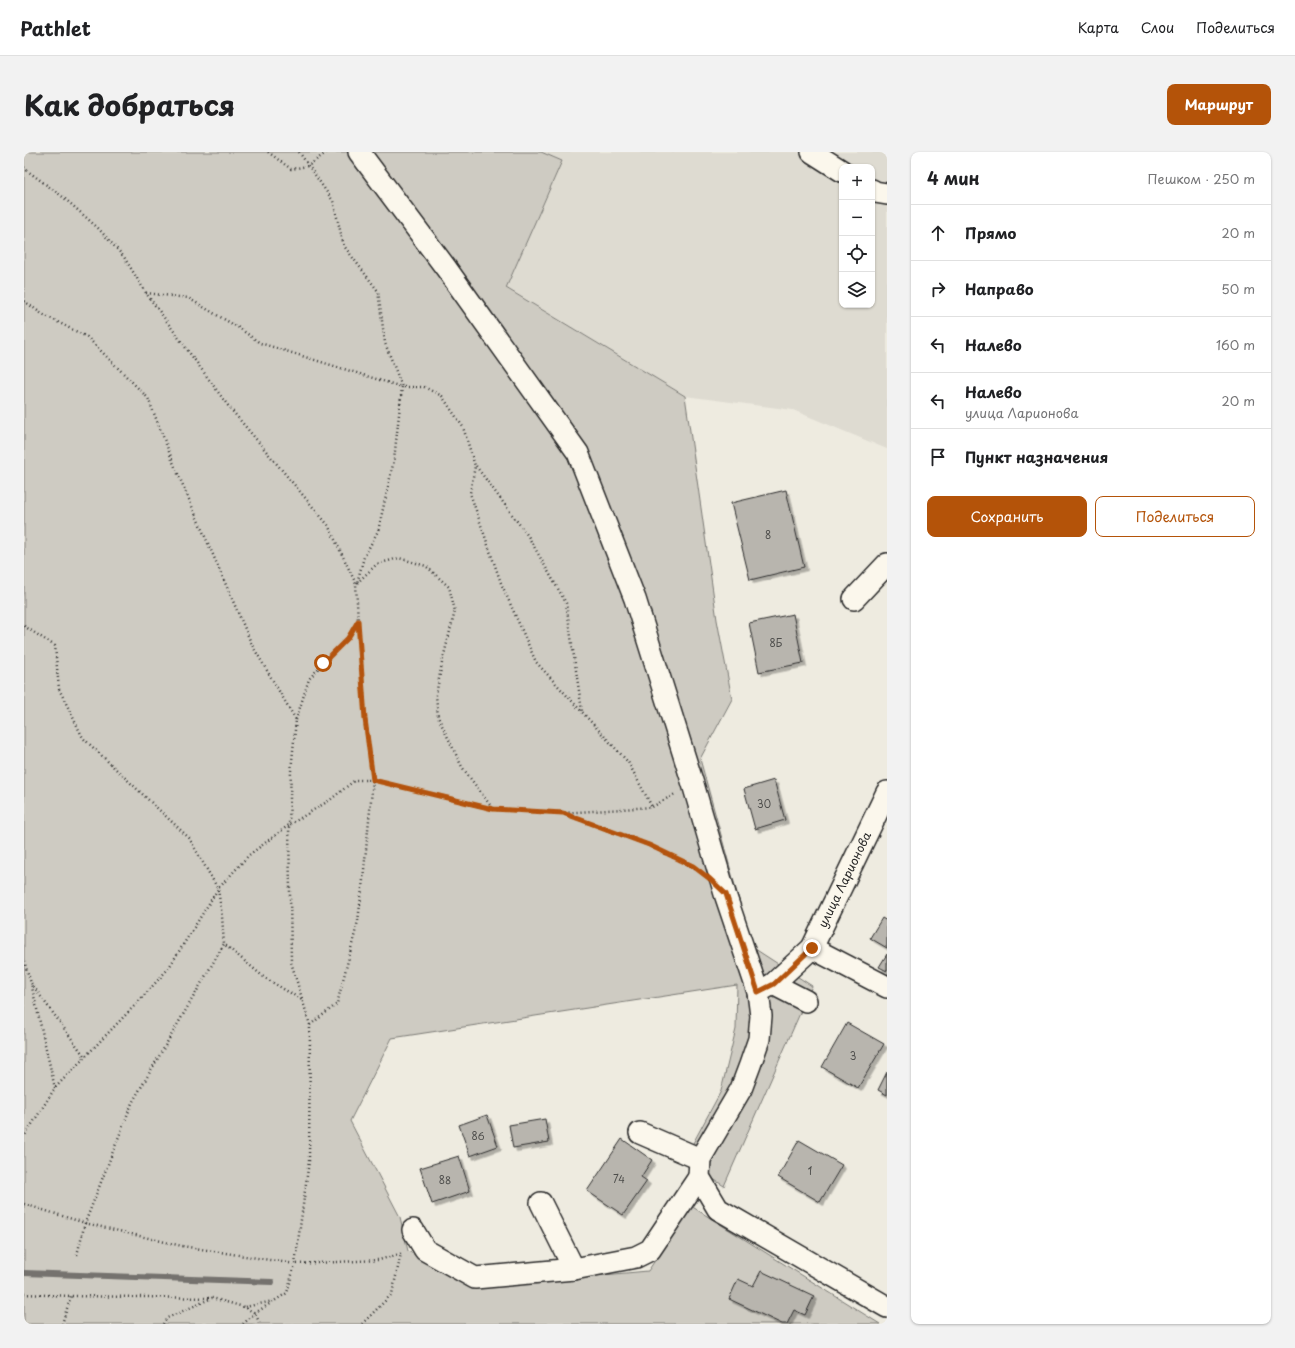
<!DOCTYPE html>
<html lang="ru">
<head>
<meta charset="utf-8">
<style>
	body { margin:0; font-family:"Playpen Sans",sans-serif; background:#f2f2f2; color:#202124 }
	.controls { position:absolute; right:12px; top:12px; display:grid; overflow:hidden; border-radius:8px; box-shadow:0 1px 3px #0004 }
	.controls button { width:36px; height:36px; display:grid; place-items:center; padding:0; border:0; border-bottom:1px solid #e0e0e0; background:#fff; color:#202124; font:20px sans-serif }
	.stop { position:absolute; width:12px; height:12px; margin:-9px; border:3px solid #b45309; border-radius:50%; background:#fff }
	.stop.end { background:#b45309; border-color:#fff; box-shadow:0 1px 4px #0008 }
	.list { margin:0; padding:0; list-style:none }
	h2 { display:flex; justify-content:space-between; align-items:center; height:52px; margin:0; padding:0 16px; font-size:17px }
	h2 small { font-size:13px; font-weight:400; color:#757577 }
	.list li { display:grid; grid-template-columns:26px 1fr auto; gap:12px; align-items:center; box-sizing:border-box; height:56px; padding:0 16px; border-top:1px solid #e0e0e0 }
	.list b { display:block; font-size:15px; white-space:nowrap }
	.list p { margin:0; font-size:13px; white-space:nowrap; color:#757577 }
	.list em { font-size:13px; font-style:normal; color:#757577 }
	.actions { display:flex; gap:8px; padding:12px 16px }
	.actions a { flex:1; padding:9px 0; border:1px solid #b45309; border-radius:8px; text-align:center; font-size:14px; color:#b45309 }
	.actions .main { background:#b45309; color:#fff }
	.icon { flex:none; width:22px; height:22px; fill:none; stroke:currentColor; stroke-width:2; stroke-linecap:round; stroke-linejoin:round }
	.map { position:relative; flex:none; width:863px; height:1172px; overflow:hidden; border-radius:8px }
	header { display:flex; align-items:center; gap:24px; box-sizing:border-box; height:56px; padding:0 20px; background:#fff; border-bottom:1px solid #e0e0e0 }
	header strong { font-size:19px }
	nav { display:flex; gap:22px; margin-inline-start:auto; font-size:14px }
	.intro { display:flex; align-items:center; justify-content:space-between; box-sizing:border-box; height:96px; padding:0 24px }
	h1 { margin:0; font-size:28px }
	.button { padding:10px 18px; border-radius:8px; background:#b45309; color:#fff; font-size:14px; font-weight:700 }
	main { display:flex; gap:24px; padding:0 24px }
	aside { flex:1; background:#fff; border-radius:8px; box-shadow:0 1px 3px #0004 }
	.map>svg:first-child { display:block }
</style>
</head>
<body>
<header>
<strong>Pathlet</strong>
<nav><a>Карта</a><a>Слои</a><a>Поделиться</a></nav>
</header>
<div class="intro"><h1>Как добраться</h1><a class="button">Маршрут</a></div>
<main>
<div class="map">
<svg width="863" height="1172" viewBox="0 0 863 1172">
	<defs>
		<filter id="shadow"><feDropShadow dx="3.5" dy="3.5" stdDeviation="0" flood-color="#0004"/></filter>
	</defs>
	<rect width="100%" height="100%" fill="#eeebe0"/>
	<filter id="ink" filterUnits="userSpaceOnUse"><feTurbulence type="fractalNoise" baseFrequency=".025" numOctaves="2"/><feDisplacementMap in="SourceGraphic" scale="8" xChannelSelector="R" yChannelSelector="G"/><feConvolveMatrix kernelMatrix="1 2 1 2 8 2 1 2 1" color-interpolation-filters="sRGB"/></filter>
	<g filter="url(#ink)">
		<path fill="#dedbd1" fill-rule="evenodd" d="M517,0H863V297L769,258L661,244L482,136L538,9ZM818,15H848V153H818Z"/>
		<path fill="#cecbc2" stroke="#7c7b76" d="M0,0H517L538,9L482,136L661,244L693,468L708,547L676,607L728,795L788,834L700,1034L660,1008L697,939L712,877L713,833L368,886L326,969L376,1065L384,1099L449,1135L624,1119L667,1054L856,1172H0Z"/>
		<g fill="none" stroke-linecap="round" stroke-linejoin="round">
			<path stroke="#74726e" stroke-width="6" d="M0,1121L248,1130"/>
		</g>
		<g fill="#b8b5ae" stroke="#2b2b2b" filter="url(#shadow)">
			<path d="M762,338L780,415L726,428L707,351Z"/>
			<path d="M769,462L779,511L735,520L725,471Z"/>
			<path d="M750,628L761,668L731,677L720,637Z"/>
			<path d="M858,766L863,769V796L846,786Z"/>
			<path d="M863,802V819L855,815Z"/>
			<path d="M823,871L860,892L834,936L798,915Z"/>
			<path d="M863,920V943L854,938Z"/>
			<path d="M463,963L474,994L446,1004L435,973Z"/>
			<path d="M521,967L525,990L489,996L485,973Z"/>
			<path d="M598,987L628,1008L617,1025L623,1029L599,1063L563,1039Z"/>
			<path d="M775,988L818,1013L796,1050L754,1025Z"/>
			<path d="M435,1004L446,1039L408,1052L396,1016Z"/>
			<path d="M737,1119L790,1144L781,1163L770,1158L763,1172H758L705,1147L714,1127L729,1134Z"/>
		</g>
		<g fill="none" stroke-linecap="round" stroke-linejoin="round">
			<defs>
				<g id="minor">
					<path d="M335,0L422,116L554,301L611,447L669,632L701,742L734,840L737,864L735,887L726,913L717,937L676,1007L675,1025L694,1057L863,1155"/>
					<path d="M788,0L818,19"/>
					<path d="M848,38L851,40L863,42"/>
					<path d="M830,447L863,412"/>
					<path d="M788,796L863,835"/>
					<path d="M749,832L782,849"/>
					<path d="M734,840L749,832L788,796L863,640"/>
					<path d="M616,981L676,1007"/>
					<path d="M517,1051L550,1117"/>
					<path d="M389,1078L401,1098L451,1126L550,1117L612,1105L626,1098L675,1025"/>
				</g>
			</defs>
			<use href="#minor" stroke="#2b2b2b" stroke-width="24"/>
			<g stroke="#2b2b2b" stroke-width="2.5" stroke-dasharray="1 3" stroke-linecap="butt">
				<path d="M244,0L267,17L284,14L303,0"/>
				<path d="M275,0L309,49L320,94L354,139L361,191L378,235H400L418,244L439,275L451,314L446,341L477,431L512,510L604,610L628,655"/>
				<path d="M0,15L1,17L39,45L74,76L100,105L122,141L205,255L304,373L332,432"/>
				<path d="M122,141L164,146L215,176L236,191L378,235L370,308L354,379L340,405L333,431"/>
				<path d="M0,149L18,162L63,185L124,246L151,315L228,493L272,568L267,619L265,673L225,703L194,737L144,817L114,850L31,936L0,985"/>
				<path d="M452,314L504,384L542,451L558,559"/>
				<path d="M0,474L31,494L35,537L59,586L165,686L194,737L198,764L200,792"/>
				<path d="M272,568L285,527L299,511L324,486L334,469"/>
				<path d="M541,662L625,693L673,717"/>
				<path d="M0,809L7,831"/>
				<path d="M286,873L267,810L265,673L306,648L331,628H349L469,657L539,661L628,655L651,642"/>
				<path d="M31,936L7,831L61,905"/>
				<path d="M0,1052L61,1071L158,1094L271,1112L355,1108L379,1101"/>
				<path d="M53,1103L61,1071L108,951L200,792L241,826L278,848"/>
				<path d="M0,1142L47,1144L188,1146"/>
				<path d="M221,1155L249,1149"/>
				<path d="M38,1172L47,1144"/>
				<path d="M139,1172L143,1166L188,1146L220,1155L231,1161L236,1172"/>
				<path d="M219,1172L231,1161L263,1141L271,1112L285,1009L286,873L313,852L334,769L339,728L349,628L341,567L334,469L332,432L353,412L375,406L402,414L425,435L431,459L418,511L412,543L414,565L438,615L469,657"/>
				<path d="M338,1172L368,1142L377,1102"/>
			</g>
			<use href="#minor" stroke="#fbf7ec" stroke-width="21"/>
		</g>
	</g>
	<g fill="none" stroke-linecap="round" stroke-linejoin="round" filter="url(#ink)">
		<path stroke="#b45309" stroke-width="5" d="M299,511L324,486L334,469L341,567L349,628L469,657L539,661L625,693L669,714L686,727L702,742L734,840L750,832L788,796"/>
	</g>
	<g text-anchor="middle" stroke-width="3" stroke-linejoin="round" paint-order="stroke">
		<g font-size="10" fill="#4e4e4c">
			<text x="744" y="387">8</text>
			<text x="752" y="495">8Б</text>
			<text x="740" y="656">30</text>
			<text x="829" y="908">3</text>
			<text x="454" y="988">86</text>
			<text x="786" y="1023">1</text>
			<text x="595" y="1031">74</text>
			<text x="421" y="1032">88</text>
		</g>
		<g font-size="12" fill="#2b2b2b" stroke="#fbf7ec">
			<text transform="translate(821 728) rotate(-64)" y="4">улица Ларионова</text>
		</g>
	</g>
</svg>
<div class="controls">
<button>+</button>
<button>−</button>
<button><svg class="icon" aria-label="locate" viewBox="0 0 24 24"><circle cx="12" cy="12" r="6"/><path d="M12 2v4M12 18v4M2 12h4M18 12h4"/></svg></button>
<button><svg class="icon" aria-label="layers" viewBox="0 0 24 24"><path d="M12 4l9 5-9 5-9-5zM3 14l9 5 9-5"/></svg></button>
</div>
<div class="stop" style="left:299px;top:511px"></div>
<div class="stop end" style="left:788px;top:796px"></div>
</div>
<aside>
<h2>4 мин<small>Пешком · 250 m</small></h2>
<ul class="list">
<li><svg class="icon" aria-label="ahead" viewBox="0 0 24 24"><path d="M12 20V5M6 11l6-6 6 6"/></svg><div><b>Прямо</b></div><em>20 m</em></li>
<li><svg class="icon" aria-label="right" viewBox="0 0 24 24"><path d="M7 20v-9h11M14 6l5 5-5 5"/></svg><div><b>Направо</b></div><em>50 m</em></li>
<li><svg class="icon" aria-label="left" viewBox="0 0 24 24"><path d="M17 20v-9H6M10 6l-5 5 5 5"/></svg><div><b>Налево</b></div><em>160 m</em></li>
<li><svg class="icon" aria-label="left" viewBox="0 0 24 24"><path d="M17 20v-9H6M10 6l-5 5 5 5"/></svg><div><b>Налево</b><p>улица Ларионова</p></div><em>20 m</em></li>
<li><svg class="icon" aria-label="arrive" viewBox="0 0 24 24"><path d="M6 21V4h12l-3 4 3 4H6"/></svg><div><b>Пункт назначения</b></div></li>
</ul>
<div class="actions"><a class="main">Сохранить</a><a>Поделиться</a></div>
</aside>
</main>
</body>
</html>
